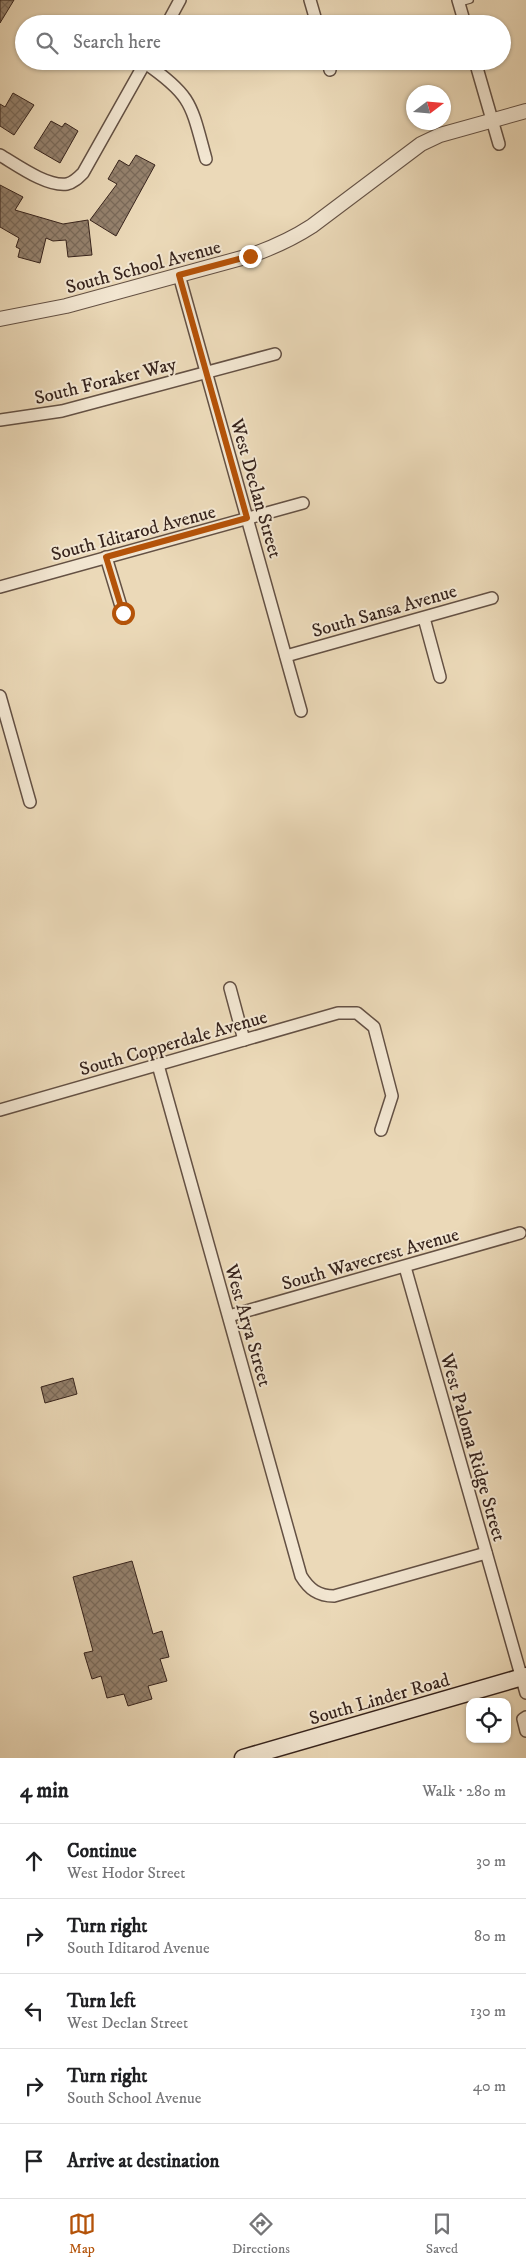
<!DOCTYPE html>
<html lang="en">
<head>
<meta charset="utf-8">
<style>
	body { margin:0; font-family:"IM FELL DW Pica",serif; background:#f2f2f2; color:#202124 }
	.controls { position:absolute; right:15px; bottom:15px; display:grid; overflow:hidden; border-radius:10px; box-shadow:0 1px 4px #0004 }
	.controls button { width:45px; height:45px; display:grid; place-items:center; padding:0; border:0; border-bottom:1px solid #e0e0e0; background:#fff; color:#202124; font:25px sans-serif }
	.compass { position:absolute; left:406px; top:85px; width:45px; height:45px; border-radius:50%; background:#fff; box-shadow:0 1px 4px #0004; rotate:74deg }
	.stop { position:absolute; width:15px; height:15px; margin:-11px; border:4px solid #b45309; border-radius:50%; background:#fff }
	.stop.end { background:#b45309; border-color:#fff; box-shadow:0 1px 5px #0008 }
	.list { margin:0; padding:0; list-style:none }
	h2 { display:flex; justify-content:space-between; align-items:center; height:65px; margin:0; padding:0 20px; font-size:21px }
	h2 small { font-size:16px; font-weight:400; color:#757577 }
	.list li { display:grid; grid-template-columns:32px 1fr auto; gap:15px; align-items:center; box-sizing:border-box; height:75px; padding:0 20px; border-top:1px solid #e0e0e0 }
	.list b { display:block; font-size:19px; white-space:nowrap }
	.list p { margin:0; font-size:16px; white-space:nowrap; color:#757577 }
	.list em { font-size:16px; font-style:normal; color:#757577 }
	.icon { flex:none; width:28px; height:28px; fill:none; stroke:currentColor; stroke-width:2; stroke-linecap:round; stroke-linejoin:round }
	.map { position:relative; flex:none; width:526px; height:1758px; overflow:hidden }
	.search { position:absolute; background:#fff; box-shadow:0 1px 4px #0004; left:15px; right:15px; top:15px; height:55px; display:flex; align-items:center; gap:12px; box-sizing:border-box; padding:0 18px; border-radius:28px; color:#757577; font-size:19px }
	.sheet { height:440px; background:#fff }
	nav { display:flex; justify-content:space-around; align-items:center; box-sizing:border-box; height:70px; border-top:1px solid #e0e0e0; background:#fff; font-size:14px; color:#757577 }
	nav a { display:grid; justify-items:center; gap:2px }
	nav .on { color:#b45309 }
	.map>svg:first-child { display:block }
</style>
</head>
<body>
<div class="map">
<svg width="526" height="1758" viewBox="0 0 526 1758">
	<defs>
		<pattern id="building-cross-hatch" width="8" height="8" patternUnits="userSpaceOnUse" patternTransform="scale(1.25)"><rect width="8" height="8" fill="#95826e"/><path d="M0 0l8 8M0 8l8-8" fill="none" stroke="#7a6a5a"/></pattern>
	</defs>
	<rect width="100%" height="100%" fill="#ebd9b8"/>
	<filter id="stains"><feTurbulence type="fractalNoise" baseFrequency=".004" numOctaves="4"/><feColorMatrix values="0 0 0 0 .2 0 0 0 0 .09 0 0 0 0 .02 0 0 0 .5 -.17"/></filter>
	<radialGradient id="worn" r=".72"><stop offset=".6" stop-color="#630" stop-opacity="0"/><stop offset="1" stop-color="#630" stop-opacity=".3"/></radialGradient>
	<g fill="url(#building-cross-hatch)" stroke="#37241d">
		<path d="M0,0H14L0,23Z"/>
		<path d="M13,93L34,105L14,135L0,126V104L5,107Z"/>
		<path d="M51,121L62,127L65,123L78,131L60,163L34,148Z"/>
		<path d="M136,155L155,165L116,236L90,220L117,184L108,179L119,160L129,166Z"/>
		<path d="M0,185L23,197L15,210L63,224L88,220L92,255L68,257L66,240L53,241L46,238L40,263L18,257L20,249L16,247L19,238L0,227Z"/>
		<path d="M73,1378L77,1394L45,1403L41,1387Z"/>
		<path d="M132,1561L153,1634L162,1631L169,1657L160,1659L167,1681L148,1686L152,1699L128,1706L124,1694L107,1698L101,1676L92,1679L84,1653L93,1651L73,1577Z"/>
	</g>
	<g fill="none" stroke-linecap="round" stroke-linejoin="round">
		<defs>
			<path id="service" d="M459,3L470,0"/>
			<g id="minor">
				<path d="M310,0L317,24"/>
				<path d="M458,0L465,24"/>
				<path d="M167,24L180,0"/>
				<path d="M328,61L330,70"/>
				<path d="M475,61L499,144"/>
				<path d="M145,63C193,96 191,105 206,159"/>
				<path d="M0,155C17,165 47,187 67,184C73,183 78,178 83,173L146,61"/>
				<path d="M179,275L301,711"/>
				<path d="M0,420L62,411L275,354"/>
				<path d="M106,557L123,613"/>
				<path d="M0,587L303,503"/>
				<path d="M424,618L440,677"/>
				<path d="M286,656L492,598"/>
				<path d="M0,696L30,802"/>
				<path d="M230,988L244,1040"/>
				<path d="M158,1065L301,1576C309,1589 318,1596 334,1596L486,1553"/>
				<path d="M0,1110L338,1013H357L374,1027L392,1096L381,1130"/>
				<path d="M405,1267L526,1693"/>
				<path d="M229,1316L520,1233"/>
				<path d="M526,1717L523,1719L526,1731"/>
			</g>
			<path id="tertiary" d="M0,319L66,306L249,256C272,248 292,239 312,226L421,144L440,135L526,111"/>
			<path id="secondary" d="M243,1758L526,1676"/>
		</defs>
		<use href="#service" stroke="#645144" stroke-width="8"/>
		<use href="#minor" stroke="#645144" stroke-width="14"/>
		<use href="#tertiary" stroke="#645144" stroke-width="16"/>
		<use href="#secondary" stroke="#37241d" stroke-width="19"/>
		<use href="#service" stroke="#f2e6d1" stroke-width="5.5"/>
		<use href="#minor" stroke="#f2e6d1" stroke-width="11"/>
		<use href="#tertiary" stroke="#f2e6d1" stroke-width="14"/>
		<use href="#secondary" stroke="#f2e6d1" stroke-width="16"/>
	</g>
	<g fill="none" stroke-linecap="round" stroke-linejoin="round">
		<path stroke="#b45309" stroke-width="6" d="M123,613L106,557L247,518L179,275L250,256"/>
	</g>
	<g text-anchor="middle" stroke-width="4" stroke-linejoin="round" paint-order="stroke">
		<g font-size="19" fill="#37241d" stroke="#f2e6d1">
			<text transform="translate(143 266) rotate(-15)" y="7">South School Avenue</text>
			<text transform="translate(105 380) rotate(-14)" y="7">South Foraker Way</text>
			<text transform="translate(257 488) rotate(74)" y="7">West Declan Street</text>
			<text transform="translate(133 532) rotate(-15)" y="7">South Iditarod Avenue</text>
			<text transform="translate(384 610) rotate(-16)" y="7">South Sansa Avenue</text>
			<text transform="translate(173 1042) rotate(-16)" y="7">South Copperdale Avenue</text>
			<text transform="translate(370 1258) rotate(-16)" y="7">South Wavecrest Avenue</text>
			<text transform="translate(249 1325) rotate(74)" y="7">West Arya Street</text>
			<text transform="translate(474 1447) rotate(74)" y="7">West Paloma Ridge Street</text>
			<text transform="translate(379 1698) rotate(-16)" y="7">South Linder Road</text>
		</g>
	</g>
	<rect width="100%" height="100%" filter="url(#stains)"/>
	<rect width="100%" height="100%" fill="url(#worn)"/>
</svg>
<div class="controls">
<button><svg class="icon" aria-label="locate" viewBox="0 0 24 24"><circle cx="12" cy="12" r="6"/><path d="M12 2v4M12 18v4M2 12h4M18 12h4"/></svg></button>
</div>
<svg class="compass" viewBox="-18 -18 36 36"><path d="M0-13l5 13h-10z" fill="#e53935"/><path d="M0 13l5-13h-10z" fill="#757577"/></svg>
<div class="stop" style="left:123px;top:613px"></div>
<div class="stop end" style="left:250px;top:256px"></div>
<div class="search"><svg class="icon" aria-label="search" viewBox="0 0 24 24"><circle cx="10" cy="10" r="6"/><path d="M15 15l6 6"/></svg>Search here</div>
</div>
<section class="sheet">
<h2>4 min<small>Walk · 280 m</small></h2>
<ul class="list">
<li><svg class="icon" aria-label="ahead" viewBox="0 0 24 24"><path d="M12 20V5M6 11l6-6 6 6"/></svg><div><b>Continue</b><p>West Hodor Street</p></div><em>30 m</em></li>
<li><svg class="icon" aria-label="right" viewBox="0 0 24 24"><path d="M7 20v-9h11M14 6l5 5-5 5"/></svg><div><b>Turn right</b><p>South Iditarod Avenue</p></div><em>80 m</em></li>
<li><svg class="icon" aria-label="left" viewBox="0 0 24 24"><path d="M17 20v-9H6M10 6l-5 5 5 5"/></svg><div><b>Turn left</b><p>West Declan Street</p></div><em>130 m</em></li>
<li><svg class="icon" aria-label="right" viewBox="0 0 24 24"><path d="M7 20v-9h11M14 6l5 5-5 5"/></svg><div><b>Turn right</b><p>South School Avenue</p></div><em>40 m</em></li>
<li><svg class="icon" aria-label="arrive" viewBox="0 0 24 24"><path d="M6 21V4h12l-3 4 3 4H6"/></svg><div><b>Arrive at destination</b></div></li>
</ul>
</section>
<nav>
<a class="on"><svg class="icon" aria-label="map" viewBox="0 0 24 24"><path d="M3 6l6-2 6 2 6-2v14l-6 2-6-2-6 2zM9 4v14M15 6v14"/></svg>Map</a>
<a><svg class="icon" aria-label="directions" viewBox="0 0 24 24"><path d="M12 3l9 9-9 9-9-9zM9 14v-3h6M13 9l2 2-2 2"/></svg>Directions</a>
<a><svg class="icon" aria-label="saved" viewBox="0 0 24 24"><path d="M7 4h10v16l-5-4-5 4z"/></svg>Saved</a>
</nav>
</body>
</html>
